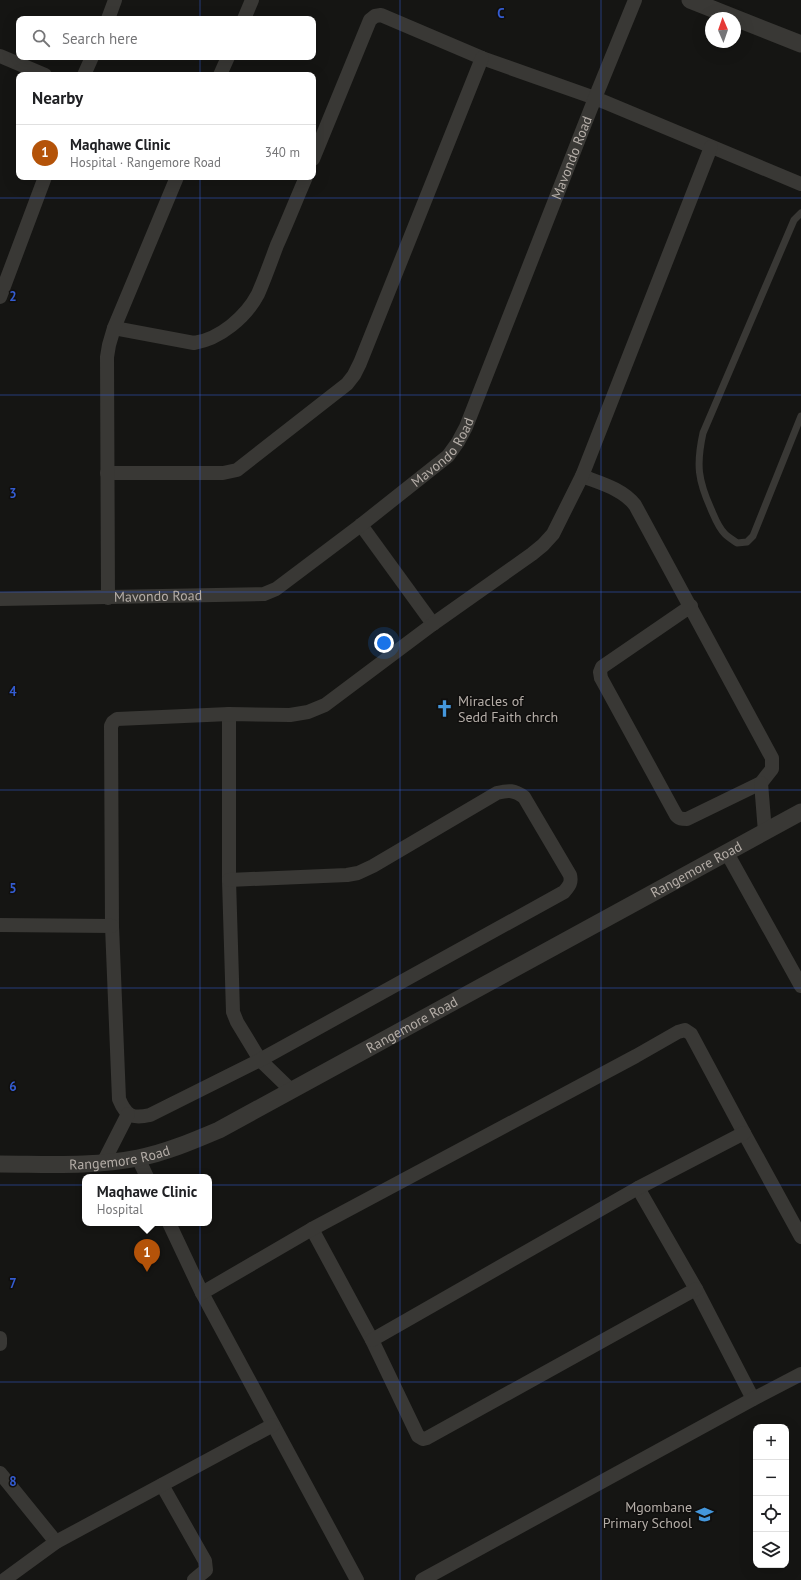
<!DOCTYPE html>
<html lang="en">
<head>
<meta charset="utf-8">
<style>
	body { margin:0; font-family:"PT Sans",sans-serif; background:#f2f2f2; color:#202124 }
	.controls { position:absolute; right:12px; bottom:12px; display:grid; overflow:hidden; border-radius:8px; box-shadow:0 4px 16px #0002 }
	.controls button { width:36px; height:36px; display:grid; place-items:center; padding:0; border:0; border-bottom:1px solid #e0e0e0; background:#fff; color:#202124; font:20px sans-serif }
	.compass { position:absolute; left:705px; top:12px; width:36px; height:36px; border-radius:50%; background:#fff; box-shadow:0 4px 16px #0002; rotate:358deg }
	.you { position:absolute; left:384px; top:643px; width:14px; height:14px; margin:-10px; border:3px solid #fff; border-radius:50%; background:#1a73e8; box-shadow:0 0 0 6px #1a73e833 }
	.badge { display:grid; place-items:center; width:26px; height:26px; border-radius:50%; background:#b45309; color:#fff; font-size:13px; font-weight:700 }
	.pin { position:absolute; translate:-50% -33px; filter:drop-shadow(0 1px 2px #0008) }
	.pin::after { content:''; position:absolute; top:21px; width:14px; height:12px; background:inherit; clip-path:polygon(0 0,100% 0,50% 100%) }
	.popup { position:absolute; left:82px; top:1174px; width:130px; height:52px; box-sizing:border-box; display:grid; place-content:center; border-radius:8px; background:#fff; filter:drop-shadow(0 1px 3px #0005); font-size:13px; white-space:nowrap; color:#757577 }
	.popup b { font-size:15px; color:#202124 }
	.popup::after { content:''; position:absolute; left:50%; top:100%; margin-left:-8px; border:8px solid transparent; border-top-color:#fff }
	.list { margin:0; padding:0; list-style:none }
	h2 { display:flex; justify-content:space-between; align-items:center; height:52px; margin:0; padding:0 16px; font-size:17px }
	h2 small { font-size:13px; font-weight:400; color:#757577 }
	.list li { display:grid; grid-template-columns:26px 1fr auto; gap:12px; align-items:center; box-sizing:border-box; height:56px; padding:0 16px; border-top:1px solid #e0e0e0 }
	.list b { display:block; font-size:15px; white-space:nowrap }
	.list p { margin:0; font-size:13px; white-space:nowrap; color:#757577 }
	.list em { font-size:13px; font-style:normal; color:#757577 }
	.icon { flex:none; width:22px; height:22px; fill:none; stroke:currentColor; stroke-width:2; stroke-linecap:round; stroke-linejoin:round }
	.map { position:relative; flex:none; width:801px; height:1580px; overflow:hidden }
	.search { position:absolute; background:#fff; box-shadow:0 4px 16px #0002; left:16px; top:16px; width:300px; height:44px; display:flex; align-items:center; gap:10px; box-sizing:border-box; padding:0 14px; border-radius:8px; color:#757577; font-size:15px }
	.panel { position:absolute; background:#fff; box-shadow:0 4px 16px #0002; left:16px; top:72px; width:300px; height:108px; border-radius:8px }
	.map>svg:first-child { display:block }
</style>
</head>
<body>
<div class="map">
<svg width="801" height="1580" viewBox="0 0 801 1580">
	<rect width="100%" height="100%" fill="#151513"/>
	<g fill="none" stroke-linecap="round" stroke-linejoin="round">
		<path stroke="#393835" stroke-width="7" d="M801,213L794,220L703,433C696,465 698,480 711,509C715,518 718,527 725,534C728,537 733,540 737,543L747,542L753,536L801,416"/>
		<g stroke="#393835" stroke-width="14">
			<path d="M108,19L115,0"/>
			<path d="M244,19L252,0"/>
			<path d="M0,56L45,75"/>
			<path d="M84,75L92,57"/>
			<path d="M220,75L228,57"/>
			<path d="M313,159L370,20L375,16L381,15L482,58L595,98L801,184"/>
			<path d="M0,297L45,177"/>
			<path d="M114,328L194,343C220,339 246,317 258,294C265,278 271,261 277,245C287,223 296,200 306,177"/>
			<path d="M107,473H223L237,470L347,384L354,375L360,363L482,58"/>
			<path d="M582,476C600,483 623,489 635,505L772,758V769L761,783L687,819C682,819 679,819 676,815L601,678L600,672L602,667L691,606"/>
			<path d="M361,525L433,624"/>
			<path d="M108,598L107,357L109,345L114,328L177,177"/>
			<path id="s1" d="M0,599L264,594L276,589L361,525L448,456L458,442L466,427L595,98L635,0"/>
			<path d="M229,714V880L233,1012L237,1022L260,1060L291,1090"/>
			<path d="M761,783L765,832"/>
			<path d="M727,853L801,986"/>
			<path d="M229,880L347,875L358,873L373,866L497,793C509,790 514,790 524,797L570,875C572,883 569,886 564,892L260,1060L150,1115C132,1119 126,1116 119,1099L112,926L111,726L113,722L117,719L229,714L290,715L308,712L325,705L433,624L532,554L543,545L553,534L582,476L711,147"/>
			<path d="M0,925L112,926"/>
			<path d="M138,1158L147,1177"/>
			<path d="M103,1163L128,1114"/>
			<path d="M638,1188L696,1289L753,1399"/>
			<path d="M169,1223L202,1293L357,1580"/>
			<path d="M312,1229L372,1340L418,1436L423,1439L427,1438L696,1289"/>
			<path d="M202,1293L312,1229L636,1056L678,1032L685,1030L691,1034L744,1133L801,1237"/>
			<path d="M0,1338V1344"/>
			<path d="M372,1340L638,1188L744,1133"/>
			<path d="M0,1473L56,1542"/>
			<path d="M162,1485L205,1561L206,1570L194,1580"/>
			<path d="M4,1580L56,1542L273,1425"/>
			<path d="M422,1580L753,1399L801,1374"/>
		</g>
		<g stroke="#393835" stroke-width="17">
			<path d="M690,0L801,44"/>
			<path id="s2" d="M0,1164C46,1164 93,1167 138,1158C165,1153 193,1141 219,1130L801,812"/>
		</g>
	</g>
	<path fill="none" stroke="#345cd1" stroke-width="1" stroke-opacity="0.55" d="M200,0V19M400,0V1580M601,0V1580M200,57V75M200,177V1580M0,198H801M0,395H801M0,592H801M0,790H801M0,988H801M0,1185H801M0,1382H801"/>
	<defs>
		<symbol id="church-bare" viewBox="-9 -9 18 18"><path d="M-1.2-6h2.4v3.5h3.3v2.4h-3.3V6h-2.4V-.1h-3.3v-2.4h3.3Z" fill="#4497dc" stroke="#100f0e" stroke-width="2.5" paint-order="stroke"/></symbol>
		<symbol id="school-bare" viewBox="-9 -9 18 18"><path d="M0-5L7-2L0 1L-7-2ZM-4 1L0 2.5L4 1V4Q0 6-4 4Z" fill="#4497dc" stroke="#100f0e" stroke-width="2.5" paint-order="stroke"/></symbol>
	</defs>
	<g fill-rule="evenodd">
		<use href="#church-bare" x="432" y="696" width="25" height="25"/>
		<use href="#school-bare" x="692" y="1502" width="25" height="25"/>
	</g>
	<g text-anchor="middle" stroke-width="3" stroke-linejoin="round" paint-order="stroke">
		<g font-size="14" fill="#b4ada7" stroke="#100f0e">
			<text dy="5" stroke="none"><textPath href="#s1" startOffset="818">Mavondo Road</textPath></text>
			<text dy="5" stroke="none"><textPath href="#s1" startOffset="494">Mavondo Road</textPath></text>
			<text dy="5" stroke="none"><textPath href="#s1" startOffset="158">Mavondo Road</textPath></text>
			<text dy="5" stroke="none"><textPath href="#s2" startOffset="768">Rangemore Road</textPath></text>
			<text dy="5" stroke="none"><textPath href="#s2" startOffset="444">Rangemore Road</textPath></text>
			<text dy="5" stroke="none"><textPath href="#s2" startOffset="120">Rangemore Road</textPath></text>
		</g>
		<g font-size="14" fill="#b4ada7" stroke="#100f0e" text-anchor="start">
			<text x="458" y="706">Miracles of<tspan x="458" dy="16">Sedd Faith chrch</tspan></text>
			<text x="692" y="1512" text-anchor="end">Mgombane<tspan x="692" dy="16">Primary School</tspan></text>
		</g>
	</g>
	<g font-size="13" text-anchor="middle" font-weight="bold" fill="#345cd1" stroke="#100f0e" stroke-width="3" stroke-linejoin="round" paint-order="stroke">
		<text x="501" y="18">C</text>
		<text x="13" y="301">2</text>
		<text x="13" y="498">3</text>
		<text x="13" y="696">4</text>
		<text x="13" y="893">5</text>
		<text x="13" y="1091">6</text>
		<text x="13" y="1288">7</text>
		<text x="13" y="1486">8</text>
	</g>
</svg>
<div class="controls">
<button>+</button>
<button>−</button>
<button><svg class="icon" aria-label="locate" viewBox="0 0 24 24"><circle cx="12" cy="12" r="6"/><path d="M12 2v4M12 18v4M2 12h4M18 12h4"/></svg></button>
<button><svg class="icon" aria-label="layers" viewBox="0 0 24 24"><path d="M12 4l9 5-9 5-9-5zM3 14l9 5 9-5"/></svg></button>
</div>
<svg class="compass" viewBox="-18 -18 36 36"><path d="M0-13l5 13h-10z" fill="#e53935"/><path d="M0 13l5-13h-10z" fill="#757577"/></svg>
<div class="you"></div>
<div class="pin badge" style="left:147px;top:1272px">1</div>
<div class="popup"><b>Maqhawe Clinic</b>Hospital</div>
<div class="search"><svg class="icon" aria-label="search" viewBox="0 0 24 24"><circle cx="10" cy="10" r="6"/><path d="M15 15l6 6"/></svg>Search here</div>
<section class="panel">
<h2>Nearby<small></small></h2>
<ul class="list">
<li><span class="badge">1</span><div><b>Maqhawe Clinic</b><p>Hospital · Rangemore Road</p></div><em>340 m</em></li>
</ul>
</section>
</div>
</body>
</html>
